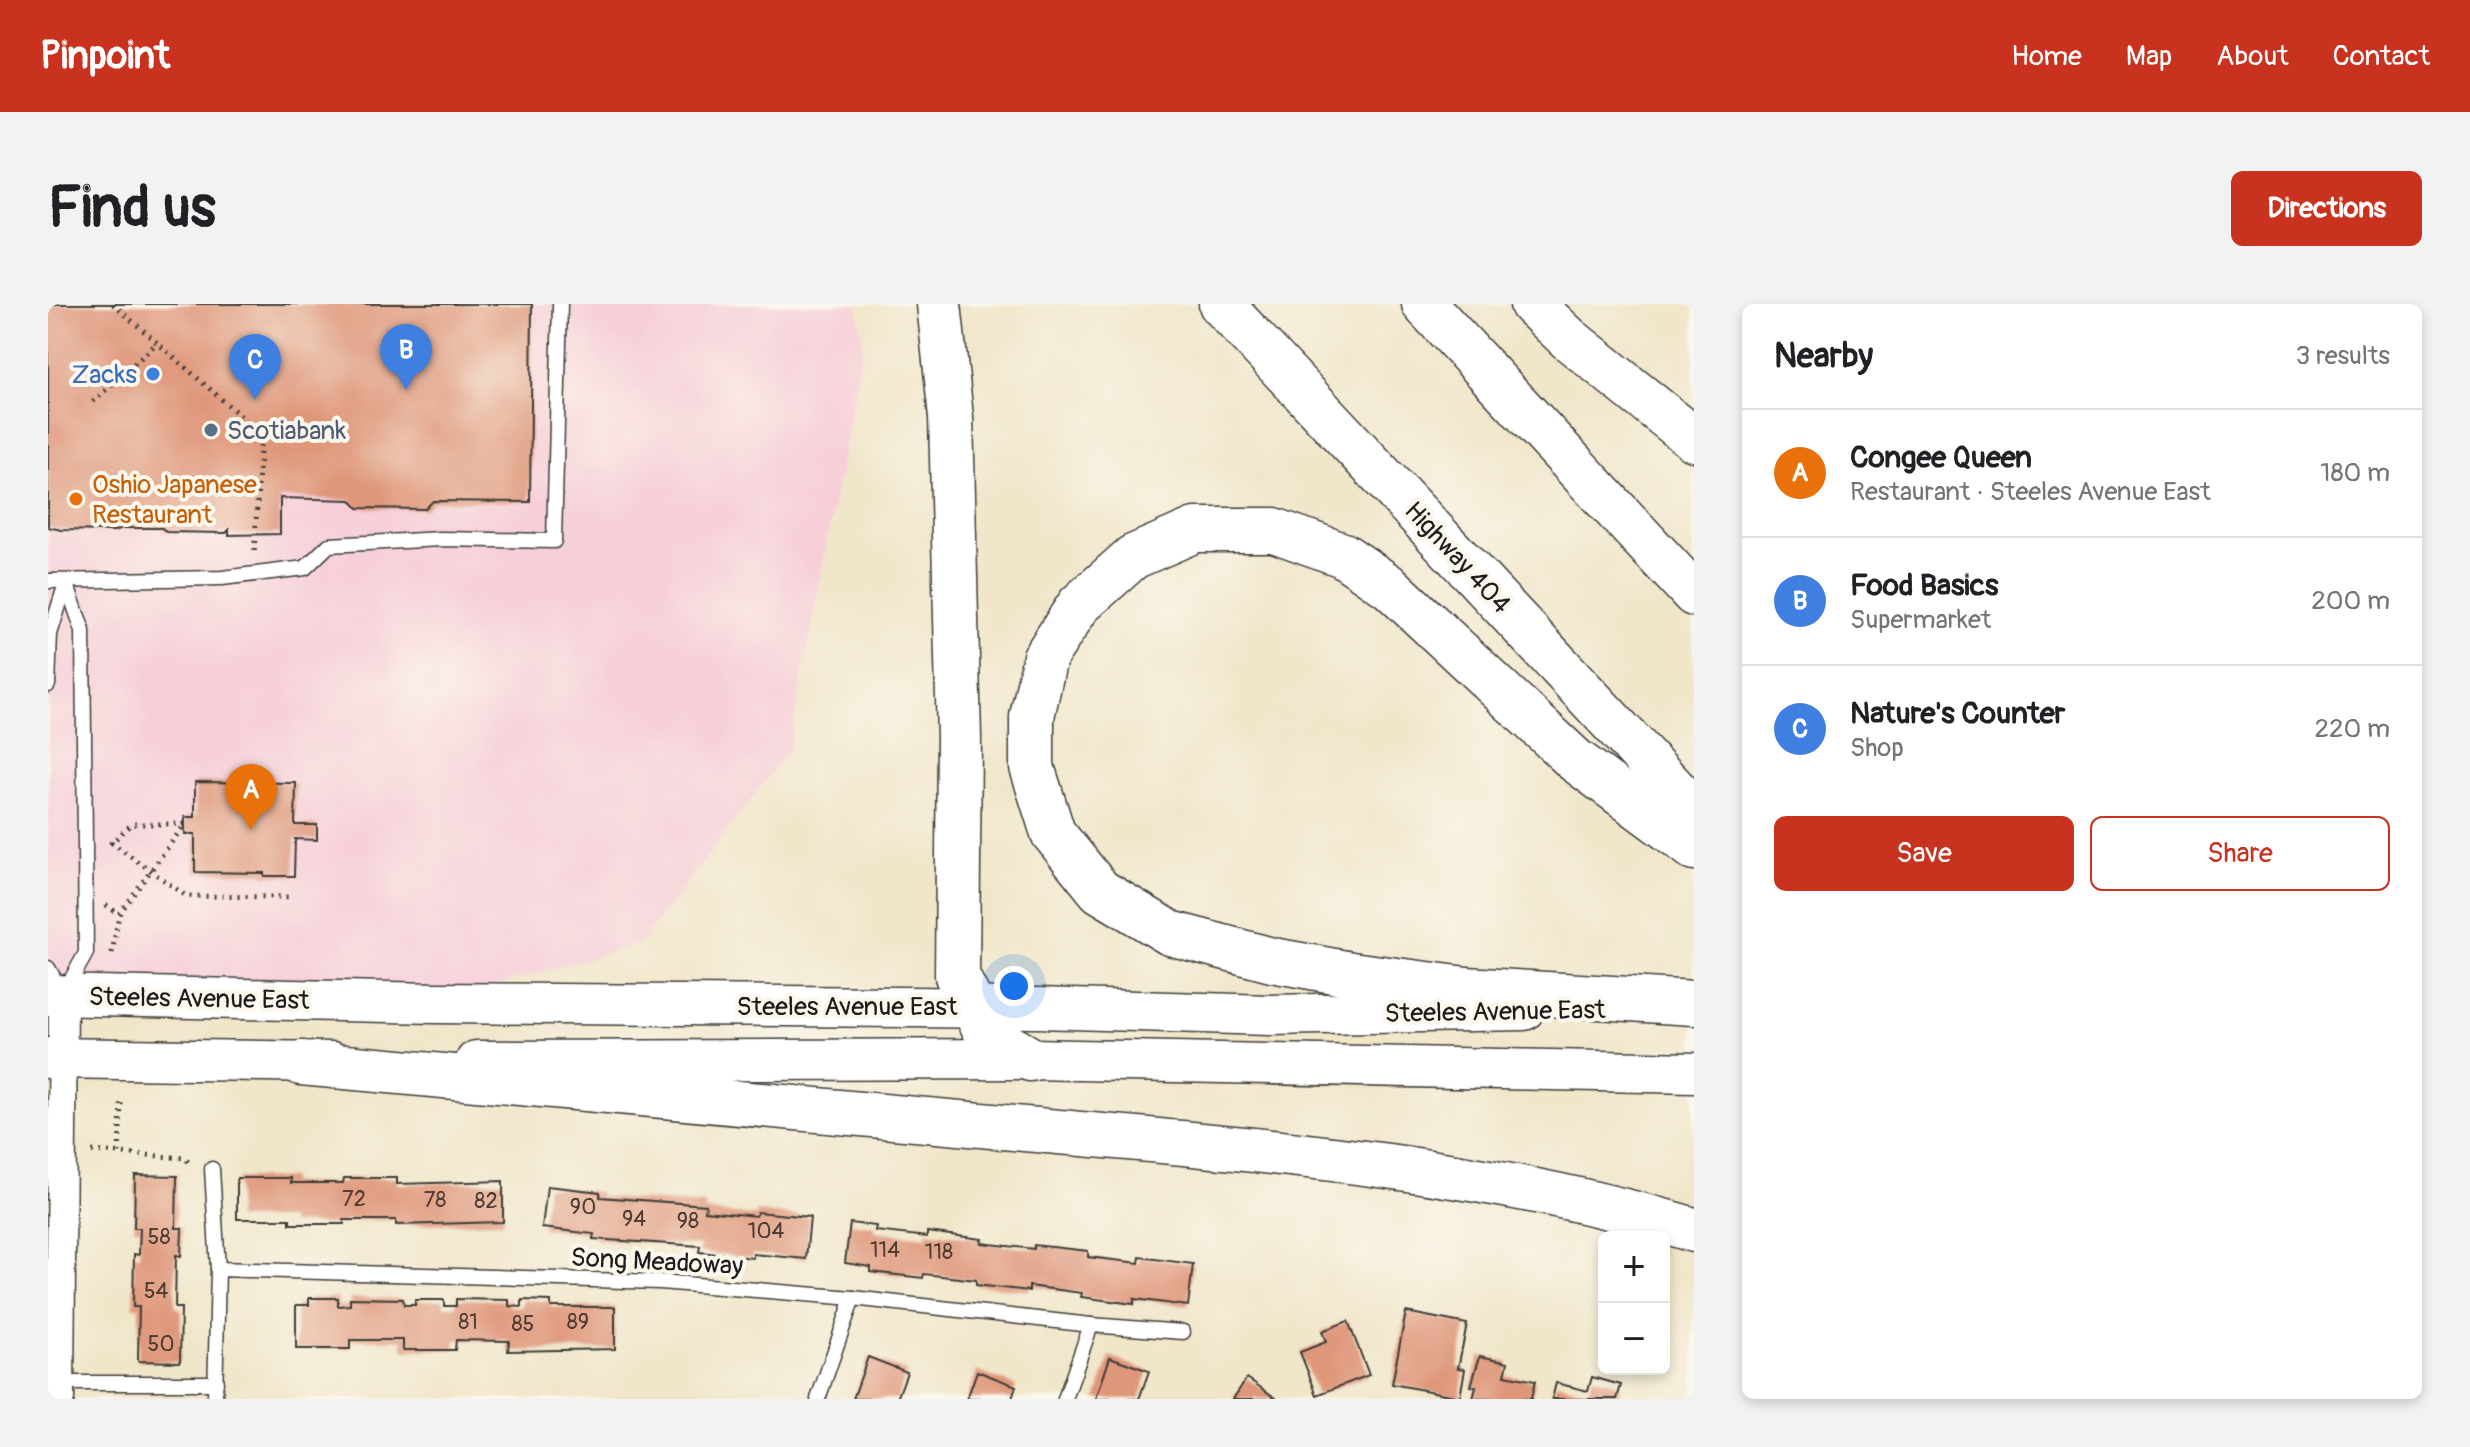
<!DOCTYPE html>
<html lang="en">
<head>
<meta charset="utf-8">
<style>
	body { margin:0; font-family:Pangolin,sans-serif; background:#f2f2f2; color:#202124 }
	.controls { position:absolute; right:24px; bottom:24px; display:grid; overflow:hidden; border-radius:12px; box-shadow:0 4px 12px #0003 }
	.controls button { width:72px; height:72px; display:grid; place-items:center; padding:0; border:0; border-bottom:2px solid #e0e0e0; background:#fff; color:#202124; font:40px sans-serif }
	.you { position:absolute; left:966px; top:682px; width:28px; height:28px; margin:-20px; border:6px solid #fff; border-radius:50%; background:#1a73e8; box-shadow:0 0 0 12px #1a73e833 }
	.badge { display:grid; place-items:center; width:52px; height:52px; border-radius:50%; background:#c8321e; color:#fff; font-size:26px; font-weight:700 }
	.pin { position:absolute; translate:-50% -66px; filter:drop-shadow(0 2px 4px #0008) }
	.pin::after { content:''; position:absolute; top:42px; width:28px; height:24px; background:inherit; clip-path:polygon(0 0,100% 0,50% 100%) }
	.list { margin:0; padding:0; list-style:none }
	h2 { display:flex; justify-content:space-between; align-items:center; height:104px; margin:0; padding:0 32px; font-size:34px }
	h2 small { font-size:26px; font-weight:400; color:#757577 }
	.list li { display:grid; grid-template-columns:52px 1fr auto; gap:24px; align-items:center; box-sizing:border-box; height:128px; padding:0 32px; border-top:2px solid #e0e0e0 }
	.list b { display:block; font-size:30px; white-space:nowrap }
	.list p { margin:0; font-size:26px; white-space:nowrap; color:#757577 }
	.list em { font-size:26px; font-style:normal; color:#757577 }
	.actions { display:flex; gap:16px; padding:24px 32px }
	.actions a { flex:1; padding:18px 0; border:2px solid #c8321e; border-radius:12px; text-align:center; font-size:28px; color:#c8321e }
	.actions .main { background:#c8321e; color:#fff }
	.map { position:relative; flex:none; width:1646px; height:1095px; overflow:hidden; border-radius:12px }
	header { display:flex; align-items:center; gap:48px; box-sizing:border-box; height:112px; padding:0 40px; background:#c8321e; color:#fff }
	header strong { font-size:38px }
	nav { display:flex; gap:44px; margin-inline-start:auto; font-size:28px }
	.intro { display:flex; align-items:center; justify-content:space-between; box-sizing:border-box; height:192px; padding:0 48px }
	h1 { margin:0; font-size:56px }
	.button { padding:20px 36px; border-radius:12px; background:#c8321e; color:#fff; font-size:28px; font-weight:700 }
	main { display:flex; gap:48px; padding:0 48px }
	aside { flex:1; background:#fff; border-radius:12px; box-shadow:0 4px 12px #0003 }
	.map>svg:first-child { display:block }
</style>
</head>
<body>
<header>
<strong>Pinpoint</strong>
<nav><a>Home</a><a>Map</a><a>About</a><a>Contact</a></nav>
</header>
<div class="intro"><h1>Find us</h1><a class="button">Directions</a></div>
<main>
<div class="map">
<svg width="1646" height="1095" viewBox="0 0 1646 1095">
	<rect width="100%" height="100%" fill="#fbf7ec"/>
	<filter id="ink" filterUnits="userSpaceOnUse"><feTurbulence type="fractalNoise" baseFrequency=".0125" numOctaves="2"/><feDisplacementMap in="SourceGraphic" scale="16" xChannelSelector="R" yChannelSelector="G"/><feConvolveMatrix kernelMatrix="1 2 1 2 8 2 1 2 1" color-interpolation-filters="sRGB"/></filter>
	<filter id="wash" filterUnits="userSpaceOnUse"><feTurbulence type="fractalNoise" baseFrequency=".006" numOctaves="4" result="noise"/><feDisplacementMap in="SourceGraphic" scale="32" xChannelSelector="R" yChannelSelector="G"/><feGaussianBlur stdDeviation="1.8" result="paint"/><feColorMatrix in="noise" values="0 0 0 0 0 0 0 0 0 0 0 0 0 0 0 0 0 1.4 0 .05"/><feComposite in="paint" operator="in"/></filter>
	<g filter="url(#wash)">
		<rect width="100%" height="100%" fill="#f0e6ca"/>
		<path fill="#f6cfd8" d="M0,0H809L815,40L741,446L593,639L388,699L0,691Z"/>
		<g id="blocks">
			<g fill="#df977a">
				<path d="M0,0H484L482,198L385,197L377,205L310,204L303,196L232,194V230L181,231V226L178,229L118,228L114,224H74L67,227L13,226L0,223Z"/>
				<path d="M147,478L248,479L247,521H269V536L247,535L246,572H216V569L147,568V530H137V513H147Z"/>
				<path d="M87,871L129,872L128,924H134L133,952L128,951L127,1004H133L132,1058L90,1057L91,1003H85L86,950L91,951L92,924H86Z"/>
				<path d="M189,874H243V879H295L296,874H349V880L455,877V918L348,921V916H296V920H242V915H189Z"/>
				<path d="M499,882L552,888V893L658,901L657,907L708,912L709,908L762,913L758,955L705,950V954L651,948L652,942L545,935L546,930L494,924Z"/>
				<path d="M802,919L828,922L827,927L879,933V928L934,935L933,939L986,945V941L1040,947V953L1091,959L1092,953L1145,960L1140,1002L1086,995V1000L1033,993L1034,989L981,982V987L928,981V976L876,970L875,974L823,968V963L797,959Z"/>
				<path d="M261,994H290V1002L302,1001V994L355,995L356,1001H367V996H396V1002H408V995L461,996V1002L474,1003V996L503,997V1003H567V1045L460,1047L461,1037L408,1036L407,1046H355V1036H302V1045H248V1001H261Z"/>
				<path d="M1358,1008L1419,1020L1410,1064L1417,1065L1412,1093L1344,1080Z"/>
				<path d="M1300,1017L1321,1071L1269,1091L1252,1048L1278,1038L1274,1027Z"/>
				<path d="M1432,1052L1460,1058L1457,1071L1487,1077L1483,1095H1425L1428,1083L1423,1082Z"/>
				<path d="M820,1053L859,1068L849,1095H805Z"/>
				<path d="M1062,1053L1101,1067L1091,1095H1048Z"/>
				<path d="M929,1067L968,1082L964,1095H919Z"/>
				<path d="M1544,1073L1573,1081L1569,1095H1504L1508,1079L1540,1087Z"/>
				<path d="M1199,1074L1229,1095H1185Z"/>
			</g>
		</g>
	</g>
	<g filter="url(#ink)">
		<use href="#blocks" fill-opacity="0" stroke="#3c3a36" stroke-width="2"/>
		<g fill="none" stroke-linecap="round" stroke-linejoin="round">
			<defs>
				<g id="lane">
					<path d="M0,277L174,274L257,264L281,241L393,235L506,237L512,0"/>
					<path d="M0,381L2,330L18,279"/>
					<path d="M0,664L13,687"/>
					<path d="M17,687L38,649L35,327L18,278"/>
					<path d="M164,865L170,965"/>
					<path d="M1043,1021L1135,1028"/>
					<path d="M12,1079H168"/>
					<path d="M167,1095L170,965L612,978L805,994L1043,1021L1017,1095"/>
					<path d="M770,1095L805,994"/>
				</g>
				<path id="street" d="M12,1095L15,691"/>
				<g id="secondary">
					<path d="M0,691L388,699L990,704L1221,711L1476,706"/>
					<path d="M0,754L284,758"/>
					<path d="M428,757L982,755L1646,769"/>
				</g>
				<g id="highway">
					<path d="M891,0L903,113L911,434L909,672L939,730L982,755"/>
					<path d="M1173,0L1646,506"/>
					<path d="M1376,0L1646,290"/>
					<path d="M1484,0L1521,35L1646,135"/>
					<path d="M1646,544L1527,456L1342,283L1295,251L1226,226H1147L1085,253L1031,301L997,353L984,413V463L1005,529L1052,587L1122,629L1224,656L1303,670L1418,685L1646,699"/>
					<path d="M253,759C495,779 736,802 977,825C1202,845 1429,861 1646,926"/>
				</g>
			</defs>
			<use href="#lane" stroke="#3c3a36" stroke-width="17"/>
			<use href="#street" stroke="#3c3a36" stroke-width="31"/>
			<use href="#secondary" stroke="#3c3a36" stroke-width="43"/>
			<use href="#highway" stroke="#3c3a36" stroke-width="47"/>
			<g stroke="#3c3a36" stroke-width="5" stroke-dasharray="2 6" stroke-linecap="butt">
				<path d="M65,0L213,130L206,252"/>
				<path d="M45,98L109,39"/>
				<path d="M63,538L138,592L245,593"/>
				<path d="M62,540L84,520H137"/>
				<path d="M58,601L71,610"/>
				<path d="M64,649L71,610L137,520"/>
				<path d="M44,847L137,854L144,862"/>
				<path d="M71,849L73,799"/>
			</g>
			<use href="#lane" stroke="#fff" stroke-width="14"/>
			<use href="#street" stroke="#fff" stroke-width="28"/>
			<use href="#secondary" stroke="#fff" stroke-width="40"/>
			<use href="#highway" stroke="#fff" stroke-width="44"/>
		</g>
	</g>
	<circle fill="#3f7fe0" stroke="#fbf7ec" stroke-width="3" cx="105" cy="70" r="8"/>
	<circle fill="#5c6f8a" stroke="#fbf7ec" stroke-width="3" cx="163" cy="126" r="8"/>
	<circle fill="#e8710a" stroke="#fbf7ec" stroke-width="3" cx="28" cy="195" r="8"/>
	<g text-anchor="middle" stroke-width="8" stroke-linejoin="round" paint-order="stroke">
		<g font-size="22" fill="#4d3b34">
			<text x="306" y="902">72</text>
			<text x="387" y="903">78</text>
			<text x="438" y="904">82</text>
			<text x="535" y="910">90</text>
			<text x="586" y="922">94</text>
			<text x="640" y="924">98</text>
			<text x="718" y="934">104</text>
			<text x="111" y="940">58</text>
			<text x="837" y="953">114</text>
			<text x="891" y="955">118</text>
			<text x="108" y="994">54</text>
			<text x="420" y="1025">81</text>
			<text x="530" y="1025">89</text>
			<text x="475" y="1027">85</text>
			<text x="113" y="1047">50</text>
		</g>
		<g font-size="26" fill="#366cbe" stroke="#fbf7ec" text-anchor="end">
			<text x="89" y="79">Zacks</text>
		</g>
		<g font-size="26" fill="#4e5e75" stroke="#fbf7ec" text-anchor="start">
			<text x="179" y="135">Scotiabank</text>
		</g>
		<g font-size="26" fill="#c56008" stroke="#fbf7ec" text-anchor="start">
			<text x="44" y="189">Oshio Japanese<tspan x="44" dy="30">Restaurant</tspan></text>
		</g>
		<g font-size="26" fill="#1c1c1c" stroke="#fbf7ec">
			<text transform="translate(1410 253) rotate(47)" y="9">Highway 404</text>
			<text transform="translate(151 694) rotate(1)" y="9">Steeles Avenue East</text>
			<text x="799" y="711">Steeles Avenue East</text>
			<text transform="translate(1447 707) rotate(-1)" y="9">Steeles Avenue East</text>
			<text transform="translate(609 957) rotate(3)" y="9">Song Meadoway</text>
		</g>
	</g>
</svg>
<div class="controls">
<button>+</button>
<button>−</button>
</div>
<div class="you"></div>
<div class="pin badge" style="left:203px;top:526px;background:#e8710a">A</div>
<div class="pin badge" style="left:358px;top:86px;background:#3f7fe0">B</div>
<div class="pin badge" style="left:207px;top:96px;background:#3f7fe0">C</div>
</div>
<aside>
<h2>Nearby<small>3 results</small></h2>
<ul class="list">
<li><span class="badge" style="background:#e8710a">A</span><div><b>Congee Queen</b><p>Restaurant · Steeles Avenue East</p></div><em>180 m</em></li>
<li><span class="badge" style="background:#3f7fe0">B</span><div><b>Food Basics</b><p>Supermarket</p></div><em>200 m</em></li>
<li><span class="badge" style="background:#3f7fe0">C</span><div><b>Nature's Counter</b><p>Shop</p></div><em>220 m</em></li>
</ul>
<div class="actions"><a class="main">Save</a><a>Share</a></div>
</aside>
</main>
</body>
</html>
